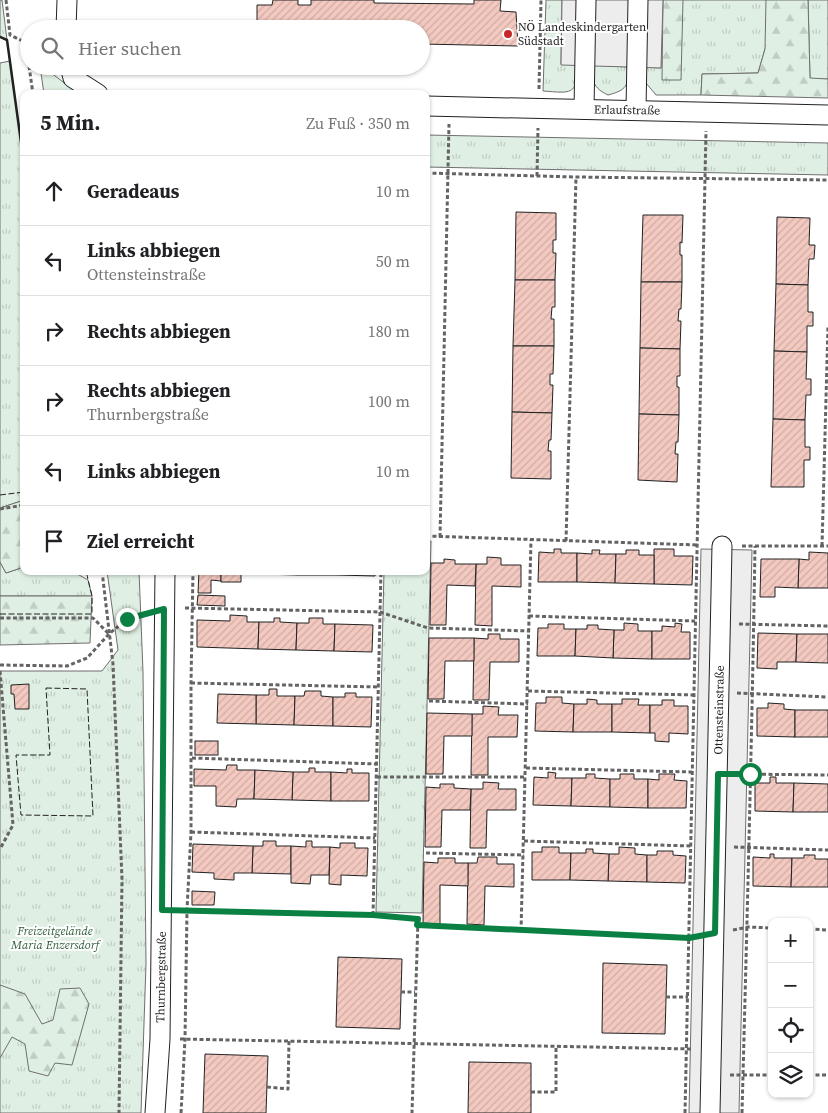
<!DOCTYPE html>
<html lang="de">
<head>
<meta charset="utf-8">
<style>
	body { margin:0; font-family:"Source Serif 4",serif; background:#f2f2f2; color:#202124 }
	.controls { position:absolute; right:15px; bottom:15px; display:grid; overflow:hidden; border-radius:10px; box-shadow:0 1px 4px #0004 }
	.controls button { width:45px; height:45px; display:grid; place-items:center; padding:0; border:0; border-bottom:1px solid #e0e0e0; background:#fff; color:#202124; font:25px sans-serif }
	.stop { position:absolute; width:15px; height:15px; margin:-11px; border:4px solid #0b8043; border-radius:50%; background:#fff }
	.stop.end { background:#0b8043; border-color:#fff; box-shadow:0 1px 5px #0008 }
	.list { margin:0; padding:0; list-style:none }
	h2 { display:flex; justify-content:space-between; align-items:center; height:65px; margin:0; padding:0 20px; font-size:21px }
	h2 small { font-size:16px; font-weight:400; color:#757577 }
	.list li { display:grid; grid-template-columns:32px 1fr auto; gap:15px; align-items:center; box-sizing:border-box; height:70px; padding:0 20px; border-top:1px solid #e0e0e0 }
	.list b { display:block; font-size:19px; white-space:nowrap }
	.list p { margin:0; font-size:16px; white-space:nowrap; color:#757577 }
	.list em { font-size:16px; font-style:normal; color:#757577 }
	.icon { flex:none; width:28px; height:28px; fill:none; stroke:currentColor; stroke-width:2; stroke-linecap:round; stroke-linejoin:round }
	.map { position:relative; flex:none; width:828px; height:1113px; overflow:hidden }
	.search { position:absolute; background:#fff; box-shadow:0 1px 4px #0004; left:20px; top:20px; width:410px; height:55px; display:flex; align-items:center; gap:12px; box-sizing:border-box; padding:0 18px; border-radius:28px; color:#757577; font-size:19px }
	.panel { position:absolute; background:#fff; box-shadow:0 1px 4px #0004; left:20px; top:90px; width:410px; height:485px; border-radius:10px }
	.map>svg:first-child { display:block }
</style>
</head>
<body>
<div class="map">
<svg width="828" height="1113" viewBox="0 0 828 1113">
	<defs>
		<pattern id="grass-tufts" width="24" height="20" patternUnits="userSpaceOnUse" patternTransform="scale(1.25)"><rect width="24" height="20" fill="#e0efe3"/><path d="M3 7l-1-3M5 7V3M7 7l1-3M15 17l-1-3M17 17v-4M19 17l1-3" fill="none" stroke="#c0cdc2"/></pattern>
		<pattern id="forest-firs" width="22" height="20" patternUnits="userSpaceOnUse" patternTransform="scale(1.25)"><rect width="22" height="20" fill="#e0efe3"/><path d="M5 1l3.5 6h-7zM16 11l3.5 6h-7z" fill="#c0cdc2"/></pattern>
		<pattern id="building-hatch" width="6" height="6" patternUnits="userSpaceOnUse" patternTransform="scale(1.25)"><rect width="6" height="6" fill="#f3c9c0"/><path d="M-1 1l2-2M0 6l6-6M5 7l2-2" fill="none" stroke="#d0aca5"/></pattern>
	</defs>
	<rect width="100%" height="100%" fill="#fff"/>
	<g fill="url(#grass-tufts)" stroke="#6f6f6f">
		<path d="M0,0H2L7,40L0,37Z"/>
		<path d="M546,0H562L561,64L578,65C577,96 571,93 543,91Z"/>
		<path d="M663,0H789L765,49L758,73L702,74L701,95H656L646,83L645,67L661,68Z"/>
		<path d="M808,0H828V79H810Z"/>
		<path d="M10,61L24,164V500L0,508V63Z"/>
		<path d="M592,65L629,67C628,86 627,90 608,95C593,88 592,81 592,65Z"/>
		<path d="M40,66H42L79,94H44Z"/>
		<path d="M426,135L828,143V175L426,167Z"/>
		<path d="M426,541H431L422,913L376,912L384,571H426Z"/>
		<path d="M0,562L6,573L24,567V571H72L88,580L92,596H0Z"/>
		<path d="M107,571H139L143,672L146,964L141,1113H0V671H102L118,650Z"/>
	</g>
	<g fill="url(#forest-firs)" stroke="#6f6f6f">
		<path d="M663,0H683L681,80H662Z"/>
		<path d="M766,0H808L810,78L828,79V98L701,95L702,74L758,73L765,49Z"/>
		<path d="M24,500V567L6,573L0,562V508Z"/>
		<path d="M0,596H92L90,643L0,645Z"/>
		<path d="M0,985L25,994L42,1024L53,1020L60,989L80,988L89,1004L72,1065L55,1063L48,1076L29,1071L25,1044L12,1037L0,1058Z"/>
	</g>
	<g fill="#ededed" stroke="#6f6f6f">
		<path d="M562,0H663L661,68L561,65Z"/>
		<path d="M701,549L752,550L739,1113H689Z"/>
	</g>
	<g fill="url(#building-hatch)" stroke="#222">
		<path d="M273,0H298V5H311V0H374V3L474,4V0H501L500,11L516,12L518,46L421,44V29H257V5H272Z"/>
		<path d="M426,209H429L428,236H426Z"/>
		<path d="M516,212L556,213V240H553V253H556L555,280H515Z"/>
		<path d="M643,215H683L682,243L680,242V255H682V282H641Z"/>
		<path d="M777,217L810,218L809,245H815L814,259H809L808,285L776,284Z"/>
		<rect x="426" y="248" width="2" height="28"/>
		<path d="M515,280H555V307H552L551,319H554V346H513Z"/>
		<path d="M641,282H682L681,309H679L678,321H681L680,349L640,348Z"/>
		<path d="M776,284L808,285V312H813V326H807V352L774,351Z"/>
		<path d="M513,346H554L553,374H550V385H553L552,413L512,412Z"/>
		<path d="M640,348L680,349V376H677V387H679V415L639,414Z"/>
		<path d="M774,351L807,352L806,379H811V395H806L805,420L773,419Z"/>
		<path d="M512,412L552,413L551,440H549L548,451H551V479L511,478Z"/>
		<path d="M639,414L679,415L678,442H676L675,454H678L677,482L638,480Z"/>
		<path d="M773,419L805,420V447H810V460H804V487H771Z"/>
		<path d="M554,549H561V553H577V582H538L539,552L554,553Z"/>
		<path d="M654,549H674V556H693L692,585L654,584Z"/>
		<path d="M592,550H600L599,554H616L615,583L577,582V553L592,554Z"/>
		<path d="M626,550H639V555H654V584L615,583L616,554H626Z"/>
		<path d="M809,552L828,553V588H798L799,559L809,560Z"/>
		<path d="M487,557L501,558V565H521V587L492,586V626L475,625L476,564H487Z"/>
		<path d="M444,559L455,560V564H476L475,586L447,585L446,625H430L431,563H444Z"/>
		<path d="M761,559H799L798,588L775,587V597H760Z"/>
		<path d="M199,571H221V581L211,580V593H198Z"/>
		<path d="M221,571H260V574L241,573V582H221Z"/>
		<path d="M260,571H298V575L260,574Z"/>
		<rect x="298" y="571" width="39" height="4"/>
		<path d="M337,571H375V576L337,575Z"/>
		<path d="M198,595L225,596V606L197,605Z"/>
		<path d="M230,615L247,616V622H259L258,649L197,647V620L230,621Z"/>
		<path d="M274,618H280V622L297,623L296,650L258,649L259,622H274Z"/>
		<path d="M309,618H323V624H335L334,651L296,650L297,623H309Z"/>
		<path d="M624,623L638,624V631H652V659L613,658L614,630H624Z"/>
		<path d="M675,623L682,624L681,632H690V659H652V631H662V626L675,627Z"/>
		<path d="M335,624L373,625L372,652L334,651Z"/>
		<path d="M548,624H564V629H576L575,656H537L538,628H548Z"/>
		<path d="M587,625H598V629L614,630L613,658L575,656L576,629H587Z"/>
		<path d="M758,633L797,634L796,662H777V669L757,668Z"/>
		<path d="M488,634H500V639H519V662H490L489,700H473L474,638L488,639Z"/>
		<path d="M797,634H828V663L796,662Z"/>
		<path d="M429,638H474V661H445L444,699H428Z"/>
		<path d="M29,684V709H15L14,694H11V685Z"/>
		<path d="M269,689H277V696H295L294,725L256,724V695H269Z"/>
		<path d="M305,691H321V696L333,697V726L294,725L295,696H304Z"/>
		<path d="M345,693H356V697H372L371,727L333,726V697H345Z"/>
		<path d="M218,694L256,695V724L217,723Z"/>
		<path d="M546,697H562V703L574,704L573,732L535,731L536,703H546Z"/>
		<path d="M587,699L597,700V704H612V732H573L574,704H587Z"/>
		<path d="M622,699H639L638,705H650V733L612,732V704H622Z"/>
		<path d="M662,700H674V706H688V734L669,733V742L655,741V733H650V705H662Z"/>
		<path d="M768,703L784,704V709L795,710V737L757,736V708H768Z"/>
		<path d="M483,706L499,707L498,715H518L517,737H488V775H471L472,714H483Z"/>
		<rect x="795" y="710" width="33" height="27"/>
		<path d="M427,713L472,714V736H444L443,774H426Z"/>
		<rect x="195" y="741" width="23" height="14"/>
		<path d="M227,765H237V770H255L254,799H237L236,807L216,806V786H194V769L226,770Z"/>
		<path d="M309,768H315V772H331V801L292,800L293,772H309Z"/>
		<path d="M347,769H352V773H369V801H331V772L347,773Z"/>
		<path d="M255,770L293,772L292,800L254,799Z"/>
		<path d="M548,772L556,773L555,778H572L571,806L533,805L534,777L548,778Z"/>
		<path d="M586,774H595V778L610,779V807L571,806L572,778H586Z"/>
		<path d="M620,774H634V779H648V808L610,807V779H620Z"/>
		<path d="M659,774H675L674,780L687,781L686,808H648V779L659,780Z"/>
		<path d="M770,777H776V783H794L793,812L755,811V783H770Z"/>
		<path d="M483,782L499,783L498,789H516V810H487L486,848H470L471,789H483Z"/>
		<path d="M794,783L828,784V812H793Z"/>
		<path d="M440,784H454V788L471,789L470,810H442L441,847H425L426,787L440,788Z"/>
		<path d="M263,841H276V846H291V874L252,873L253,846H263Z"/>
		<path d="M306,841H312V847H330L329,875H311L310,884L291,883V846L306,847Z"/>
		<path d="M340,843H355V848H368L367,876L341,875V885L329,884L330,847L340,848Z"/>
		<path d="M193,844L253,846L252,873H234V880L214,879V873L192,872Z"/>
		<path d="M542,847H559V853H571L570,880H532V852H542Z"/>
		<path d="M619,847L635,848V854L647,855V882L608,881L609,854H619Z"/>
		<path d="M586,849H593V853L609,854L608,881L570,880L571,853H586Z"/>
		<path d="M657,851H673V855L686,856L685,883L647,882V855H657Z"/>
		<path d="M770,854H774V858H792L791,887L753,886V857L770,858Z"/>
		<path d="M804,855H815V859H828V887H791L792,858H804Z"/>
		<path d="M478,857H497V864H514V887L485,886L484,925L467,924L468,863H477Z"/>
		<path d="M438,858H455V863H468V886L440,885V924L423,923L424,862L438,863Z"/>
		<path d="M192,891L215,892L214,905H192Z"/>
		<path d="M338,957L402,959L400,1029L336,1027Z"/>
		<path d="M603,963L667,965L665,1034L602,1033Z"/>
		<path d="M205,1054L268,1056L266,1113H203Z"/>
		<path d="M469,1062L531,1063V1113H468Z"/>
	</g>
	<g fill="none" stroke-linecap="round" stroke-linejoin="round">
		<defs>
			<g id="minor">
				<path d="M66,29L67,0"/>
				<path d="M70,66L73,78L98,94"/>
				<path d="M426,106L828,115"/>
				<path d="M584,109L586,0"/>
				<path d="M636,110L638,0"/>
				<path d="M155,1113L160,1039L165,571"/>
				<path d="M710,1113L722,546"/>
			</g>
		</defs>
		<use href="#minor" stroke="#222" stroke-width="21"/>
		<g stroke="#646464" stroke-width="3" stroke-dasharray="4 2.5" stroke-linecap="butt">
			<path d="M6,0L10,35L29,44"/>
			<path d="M26,44L29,64"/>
			<path d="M29,66L33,94"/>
			<path d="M539,89L541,0"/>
			<path d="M426,173L576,177L828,180"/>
			<path d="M537,176L538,128"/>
			<path d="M0,509L24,505"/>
			<path d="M426,536L698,545"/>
			<path d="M440,537L449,124"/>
			<path d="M566,541L576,177"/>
			<path d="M742,546H828"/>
			<path d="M822,546L828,325"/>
			<path d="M102,571L113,664L122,879L119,1113"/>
			<path d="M185,608L380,612L428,628L530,631"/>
			<path d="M529,616L695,621"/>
			<path d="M0,618H93L109,634"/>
			<path d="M739,624L828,626"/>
			<path d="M0,665L67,666L87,658L109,634L127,619L146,614"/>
			<path d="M0,671L13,825L0,849"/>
			<path d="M191,683L379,687"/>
			<path d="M528,691L694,695"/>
			<path d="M737,693L828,697"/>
			<path d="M429,701L528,704"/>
			<path d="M192,758L377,764"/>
			<path d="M526,768L692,772"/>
			<path d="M736,774L828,775"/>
			<path d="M377,777H526"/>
			<path d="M191,832L375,838"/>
			<path d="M524,841L691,846"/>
			<path d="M734,847L828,850"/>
			<path d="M426,853L524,855"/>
			<path d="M180,910L373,915L418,919L412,1113"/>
			<path d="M373,915L381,571"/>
			<path d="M417,925L689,937"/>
			<path d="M809,929L828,930"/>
			<path d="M733,930L748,927L772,928"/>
			<path d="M521,931L531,540"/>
			<path d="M401,992H415"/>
			<path d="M666,997H688"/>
			<path d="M180,1039L693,1049"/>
			<path d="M730,1075H772"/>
			<path d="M809,1075H828"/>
			<path d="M267,1087L288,1089L289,1041"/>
			<path d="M531,1092H556V1047"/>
			<path d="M181,1113L185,1039L187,910L191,832V683L193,571"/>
			<path d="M685,1113L706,131"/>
			<path d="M742,1113C747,924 752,735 755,546"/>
		</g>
		<use href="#minor" stroke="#fff" stroke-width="19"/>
		<g stroke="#222" stroke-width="1" stroke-dasharray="6 2.5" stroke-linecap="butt">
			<path d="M0,495L24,492"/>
			<path d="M0,614H92V596L86,571"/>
			<path d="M46,688L87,689L93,816L21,815L16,755H50Z"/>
		</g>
		<path stroke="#222" stroke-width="2.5" d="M0,37L7,40L24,164"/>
	</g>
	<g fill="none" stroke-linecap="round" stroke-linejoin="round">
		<path stroke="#0b8043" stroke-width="6" d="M127,619L164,609L162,910L373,915L418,919L417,925L689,938L715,933L718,774H750"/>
	</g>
	<circle fill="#c62828" stroke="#fff" stroke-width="2" cx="508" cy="34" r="5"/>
	<g text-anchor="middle" stroke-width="4" stroke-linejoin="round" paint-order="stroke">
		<g font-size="12" fill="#222" stroke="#fff" text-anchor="start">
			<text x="518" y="31">NÖ Landeskindergarten<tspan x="518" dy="14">Südstadt</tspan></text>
		</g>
		<g font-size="12" fill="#222" stroke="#fff">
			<text transform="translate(627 110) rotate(1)" y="4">Erlaufstraße</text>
			<text transform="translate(719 710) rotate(-89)" y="4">Ottensteinstraße</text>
			<text transform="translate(161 977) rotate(-89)" y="4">Thurnbergstraße</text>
		</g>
		<g font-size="12" font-style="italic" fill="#2f5e38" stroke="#fff">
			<text x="55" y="935">Freizeitgelände<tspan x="55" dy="14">Maria Enzersdorf</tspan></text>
		</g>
	</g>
</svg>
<div class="controls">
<button>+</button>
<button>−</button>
<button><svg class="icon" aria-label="locate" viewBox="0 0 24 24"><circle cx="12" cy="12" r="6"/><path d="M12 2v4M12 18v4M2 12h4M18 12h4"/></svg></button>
<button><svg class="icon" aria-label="layers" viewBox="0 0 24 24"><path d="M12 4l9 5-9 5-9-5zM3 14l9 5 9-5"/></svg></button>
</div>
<div class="stop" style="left:750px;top:774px"></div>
<div class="stop end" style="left:127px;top:619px"></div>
<div class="search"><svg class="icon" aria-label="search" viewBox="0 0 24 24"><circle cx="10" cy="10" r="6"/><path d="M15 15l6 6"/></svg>Hier suchen</div>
<section class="panel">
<h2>5 Min.<small>Zu Fuß · 350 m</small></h2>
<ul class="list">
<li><svg class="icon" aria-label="ahead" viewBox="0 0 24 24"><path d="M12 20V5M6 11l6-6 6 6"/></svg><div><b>Geradeaus</b></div><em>10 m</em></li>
<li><svg class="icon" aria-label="left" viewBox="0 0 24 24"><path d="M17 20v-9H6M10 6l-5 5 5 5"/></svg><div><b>Links abbiegen</b><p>Ottensteinstraße</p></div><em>50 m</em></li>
<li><svg class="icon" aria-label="right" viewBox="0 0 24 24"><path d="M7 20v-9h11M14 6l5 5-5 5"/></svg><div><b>Rechts abbiegen</b></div><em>180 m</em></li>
<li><svg class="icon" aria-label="right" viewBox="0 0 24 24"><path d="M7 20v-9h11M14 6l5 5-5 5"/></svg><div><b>Rechts abbiegen</b><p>Thurnbergstraße</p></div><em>100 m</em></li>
<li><svg class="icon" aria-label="left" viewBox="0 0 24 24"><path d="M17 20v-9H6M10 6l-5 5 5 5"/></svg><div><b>Links abbiegen</b></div><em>10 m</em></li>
<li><svg class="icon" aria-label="arrive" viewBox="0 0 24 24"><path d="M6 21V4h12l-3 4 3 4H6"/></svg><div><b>Ziel erreicht</b></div></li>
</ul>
</section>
</div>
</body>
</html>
